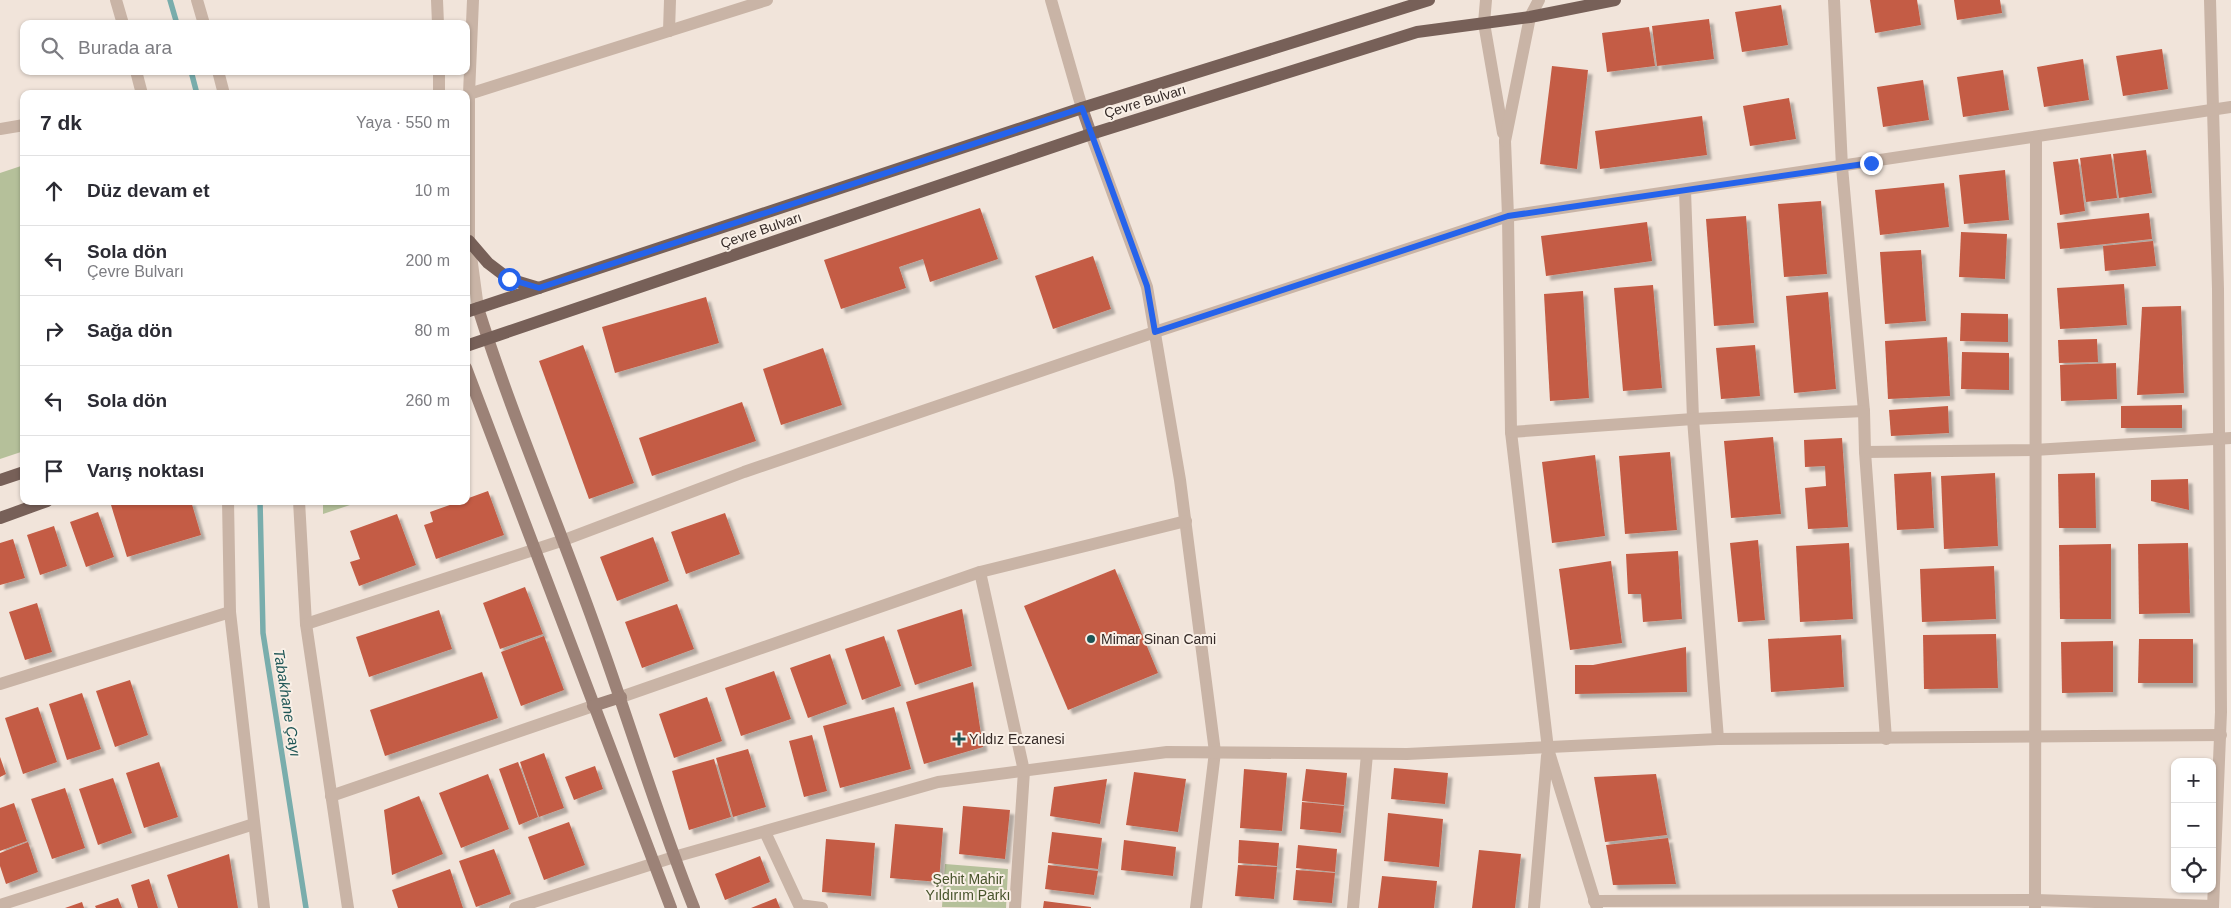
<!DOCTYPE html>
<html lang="tr">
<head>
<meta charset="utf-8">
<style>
	body { margin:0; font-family:Helvetica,sans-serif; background:#f7f7f7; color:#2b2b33 }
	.controls { position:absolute; right:15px; bottom:15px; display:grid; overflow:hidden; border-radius:10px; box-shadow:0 1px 4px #0004 }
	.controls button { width:45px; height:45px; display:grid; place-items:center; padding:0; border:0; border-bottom:1px solid #e1e1e2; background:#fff; color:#2b2b33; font:25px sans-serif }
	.stop { position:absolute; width:15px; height:15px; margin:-11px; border:4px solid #2563eb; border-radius:50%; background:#fff }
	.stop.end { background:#2563eb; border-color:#fff; box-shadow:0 1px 5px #0008 }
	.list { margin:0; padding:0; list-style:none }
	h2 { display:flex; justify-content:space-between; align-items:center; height:65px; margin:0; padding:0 20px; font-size:21px }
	h2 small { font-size:16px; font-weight:400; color:#7c7c81 }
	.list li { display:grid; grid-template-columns:32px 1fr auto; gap:15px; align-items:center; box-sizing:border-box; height:70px; padding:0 20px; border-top:1px solid #e1e1e2 }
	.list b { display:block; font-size:19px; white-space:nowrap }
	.list p { margin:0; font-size:16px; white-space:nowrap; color:#7c7c81 }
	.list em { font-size:16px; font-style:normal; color:#7c7c81 }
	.icon { flex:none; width:28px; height:28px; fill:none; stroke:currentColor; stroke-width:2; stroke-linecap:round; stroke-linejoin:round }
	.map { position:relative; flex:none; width:2231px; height:908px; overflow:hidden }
	.search { position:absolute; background:#fff; box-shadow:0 1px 4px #0004; left:20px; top:20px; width:450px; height:55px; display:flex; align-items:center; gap:12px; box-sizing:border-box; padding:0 18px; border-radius:10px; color:#7c7c81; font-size:19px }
	.panel { position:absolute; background:#fff; box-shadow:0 1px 4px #0004; left:20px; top:90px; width:450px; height:415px; border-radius:10px }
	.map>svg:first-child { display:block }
</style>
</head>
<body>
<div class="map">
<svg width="2231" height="908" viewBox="0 0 2231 908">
	<defs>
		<filter id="shadow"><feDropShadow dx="4.5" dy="4.5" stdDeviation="1" flood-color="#0004"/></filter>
	</defs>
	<rect width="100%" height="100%" fill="#f1e4da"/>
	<g fill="#b5c09a">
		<path d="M24,165V451L0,459V173Z"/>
		<path d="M323,501H362L323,514Z"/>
		<path d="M945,864L1008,869L1006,908L942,907Z"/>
	</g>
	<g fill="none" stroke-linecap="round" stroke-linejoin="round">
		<g stroke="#79adac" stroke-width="5.5">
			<path d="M170,0L177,24"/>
			<path d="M191,71L197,94"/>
			<path d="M260,501L263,633L306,908"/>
		</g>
	</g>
	<g fill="#c45b44" filter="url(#shadow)">
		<path d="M1870,0H1917L1921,25L1875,33Z"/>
		<path d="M1954,0H2000L2002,13L1957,20Z"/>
		<path d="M1781,5L1788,45L1742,52L1735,12Z"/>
		<path d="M1709,19L1714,59L1657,66L1652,26Z"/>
		<path d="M1649,27L1655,66L1607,72L1602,33Z"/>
		<path d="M2162,49L2168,89L2123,96L2116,56Z"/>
		<path d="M2083,59L2089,100L2044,107L2037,67Z"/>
		<path d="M1552,66L1588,70L1577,169L1540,164Z"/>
		<path d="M2003,70L2009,110L1963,117L1957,77Z"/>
		<path d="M1923,80L1929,120L1883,127L1877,87Z"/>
		<path d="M1789,98L1796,139L1750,146L1743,106Z"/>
		<path d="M1702,116L1707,155L1600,169L1595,131Z"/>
		<path d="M2146,150L2152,193L2119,198L2113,154Z"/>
		<path d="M2111,154L2117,198L2086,202L2080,158Z"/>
		<path d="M2078,159L2085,211L2060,215L2053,162Z"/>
		<path d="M2005,170L2009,220L1964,224L1959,175Z"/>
		<path d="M1944,183L1949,227L1880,235L1875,190Z"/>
		<path d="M1821,201L1827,274L1784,277L1778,204Z"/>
		<path d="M980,208L998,259L930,282L923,259L899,267L906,288L841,309L824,260Z"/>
		<path d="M2149,213L2152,239L2060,249L2057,223Z"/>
		<path d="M1746,216L1754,323L1714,326L1706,219Z"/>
		<path d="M1647,222L1652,261L1546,276L1541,236Z"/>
		<path d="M1961,232L2007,234L2005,279L1959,277Z"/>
		<path d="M2153,241L2156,266L2105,271L2103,246Z"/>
		<path d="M1921,250L1926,321L1885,324L1880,252Z"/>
		<path d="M1093,256L1111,309L1053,329L1035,276Z"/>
		<path d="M2124,284L2127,325L2060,329L2057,288Z"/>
		<path d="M1653,285L1662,388L1623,391L1614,288Z"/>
		<path d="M1583,291L1589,398L1550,401L1544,294Z"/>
		<path d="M1828,292L1836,389L1794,393L1786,296Z"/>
		<path d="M706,297L719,343L615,373L602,327Z"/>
		<path d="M2181,306L2184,393L2137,395L2142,307Z"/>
		<path d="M1961,313L2008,314V342L1960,341Z"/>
		<path d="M1947,337L1950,396L1888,399L1885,341Z"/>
		<path d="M2097,339L2098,362L2059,363L2058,340Z"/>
		<path d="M583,345L634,483L589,499L539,361Z"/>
		<path d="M1755,345L1760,396L1721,399L1716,348Z"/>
		<path d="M823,348L842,405L781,425L763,369Z"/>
		<path d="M1962,352L2009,353V390L1961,389Z"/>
		<path d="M2116,363L2117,399L2061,401L2060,365Z"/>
		<path d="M742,402L756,441L652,476L639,438Z"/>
		<path d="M2182,405V428H2121V406Z"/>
		<path d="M1948,406L1949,433L1891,436L1889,410Z"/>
		<path d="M1773,437L1781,514L1731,518L1724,441Z"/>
		<path d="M1842,438L1848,527L1808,529L1805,488L1826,486L1825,466L1805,467L1804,440Z"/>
		<path d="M1670,452L1677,530L1625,534L1619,456Z"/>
		<path d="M1595,455L1605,536L1552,543L1542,462Z"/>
		<path d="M1931,472L1934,528L1897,530L1894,474Z"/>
		<path d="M1995,473L1998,546L1944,549L1941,476Z"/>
		<path d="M2095,473L2096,528H2059L2058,474Z"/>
		<path d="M2188,479L2189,510L2151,501V480Z"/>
		<path d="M488,491L504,535L436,559L424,525L433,522L430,512L461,501H466V499Z"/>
		<path d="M126,501H191L201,535L127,557L111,505Z"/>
		<path d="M98,512L114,557L86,567L70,522Z"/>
		<path d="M725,513L740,554L686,574L671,532Z"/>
		<path d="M397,514L416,565L359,586L350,562L360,559L350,531Z"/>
		<path d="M54,526L67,566L40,575L27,535Z"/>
		<path d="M653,537L669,581L617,601L600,557Z"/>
		<path d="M13,539L25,578L0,585V543Z"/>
		<path d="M1758,540L1765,620L1738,622L1730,543Z"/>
		<path d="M1849,543L1853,619L1800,622L1796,546Z"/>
		<path d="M2188,543L2190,613L2139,614L2138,544Z"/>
		<path d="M2111,544V619H2060L2059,545Z"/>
		<path d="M1678,551L1682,619L1643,622L1641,594H1628L1626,554Z"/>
		<path d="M1611,561L1622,643L1570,650L1559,569Z"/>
		<path d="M1994,566L1996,619L1922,622L1920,569Z"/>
		<path d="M1115,569L1158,673L1068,710L1024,606Z"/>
		<path d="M525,587L543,634L500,649L483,603Z"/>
		<path d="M37,603L52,652L25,660L9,612Z"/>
		<path d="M677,604L694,649L642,668L625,622Z"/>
		<path d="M962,609L972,666L915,685L897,630Z"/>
		<path d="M439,610L452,649L369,677L356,637Z"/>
		<path d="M1996,634L1998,688L1924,689L1923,635Z"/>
		<path d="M1841,635L1844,687L1771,692L1768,639Z"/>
		<path d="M544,636L564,690L521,706L501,652Z"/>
		<path d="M884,636L901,686L862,700L845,649Z"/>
		<path d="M2139,639H2193V683H2138Z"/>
		<path d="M2113,641V692L2062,693L2061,642Z"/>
		<path d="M1686,647L1687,692L1575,694V665H1593Z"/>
		<path d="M830,654L847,704L808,718L790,668Z"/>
		<path d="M774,671L791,719L741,736L725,688Z"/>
		<path d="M482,672L498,718L385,756L370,710Z"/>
		<path d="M130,680L148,735L115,747L96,691Z"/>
		<path d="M973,682L983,747L924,764L906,702Z"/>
		<path d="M82,693L101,749L67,760L49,704Z"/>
		<path d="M707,697L722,741L674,758L659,714Z"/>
		<path d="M38,707L57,762L23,774L5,718Z"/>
		<path d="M894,707L911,769L840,788L823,726Z"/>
		<path d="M812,735L827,791L804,797L789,741Z"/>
		<path d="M748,749L766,807L733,817L716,758Z"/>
		<path d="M544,753L564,808L539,817L520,762Z"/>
		<path d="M0,757L6,774L0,777Z"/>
		<path d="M714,759L731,817L689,830L672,771Z"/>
		<path d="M159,762L178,817L144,828L126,773Z"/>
		<path d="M518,762L538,817L519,825L499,769Z"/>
		<path d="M595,766L603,789L574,800L565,777Z"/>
		<path d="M1394,768L1448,773L1445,804L1391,799Z"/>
		<path d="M1244,769L1287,773L1282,831L1240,828Z"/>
		<path d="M1306,769L1347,773L1344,805L1302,801Z"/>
		<path d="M1134,772L1186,779L1178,832L1126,825Z"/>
		<path d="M488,774L509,829L461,848L439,793Z"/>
		<path d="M1656,774L1667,835L1605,842L1594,777Z"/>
		<path d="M113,778L132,833L98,845L79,789Z"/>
		<path d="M1107,779L1100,824L1050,816L1054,787Z"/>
		<path d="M65,788L85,848L52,859L31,799Z"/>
		<path d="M419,796L443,854L392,875L384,810Z"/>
		<path d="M1302,802L1344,806L1341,833L1300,829Z"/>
		<path d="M14,803L27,841L0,851V808Z"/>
		<path d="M963,806L1010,810L1005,859L959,854Z"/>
		<path d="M1388,813L1443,819L1439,867L1384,861Z"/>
		<path d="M569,822L585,865L544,880L528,837Z"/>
		<path d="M895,824L943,828L939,882L890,878Z"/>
		<path d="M1052,832L1102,838L1098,869L1048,863Z"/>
		<path d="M1668,838L1676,884L1613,885L1606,845Z"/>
		<path d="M826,839L875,843L871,896L822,892Z"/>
		<path d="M1124,840L1176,847L1173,876L1121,870Z"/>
		<path d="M1239,840L1279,843L1277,866L1238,863Z"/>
		<path d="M28,842L38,872L6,884L0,866V853Z"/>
		<path d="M1298,845L1337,849L1335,872L1296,868Z"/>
		<path d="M494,849L511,894L476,907L459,861Z"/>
		<path d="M1479,850L1521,854L1515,908H1472Z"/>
		<path d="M229,854L238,908H178L167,875Z"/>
		<path d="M760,856L770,882L725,900L715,874Z"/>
		<path d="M1048,865L1098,871L1094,895L1045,889Z"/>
		<path d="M1238,865L1277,867L1274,899L1235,896Z"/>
		<path d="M450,869L463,908H398L392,890Z"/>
		<path d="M1296,870L1335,873L1332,903L1293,900Z"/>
		<path d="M1382,876L1437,881L1434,908H1378Z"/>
		<path d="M149,879L158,908H138L131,885Z"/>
		<path d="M118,898L122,908H96L95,906Z"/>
		<path d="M776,898L780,908H751Z"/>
		<path d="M1044,901L1091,907V908H1043Z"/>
		<path d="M82,902L84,908H65Z"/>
	</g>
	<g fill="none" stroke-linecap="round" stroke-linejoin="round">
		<g stroke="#c9b4a6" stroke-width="12">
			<path d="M116,0L123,24"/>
			<path d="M1051,0L1082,108"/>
			<path d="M1834,0L1842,167L1864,411L1865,452L1886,739"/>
			<path d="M2210,0L2218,289L2221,712L2213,908"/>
			<path d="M669,31L670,0"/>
			<path d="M136,71L142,94"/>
			<path d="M469,94L767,0"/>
			<path d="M0,129L24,125"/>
			<path d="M1091,134L1147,287L1180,480L1215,752L1196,908"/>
			<path d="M1505,141L1508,216L1511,432L1548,749L1597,908"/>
			<path d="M1685,190L1693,419L1718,739"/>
			<path d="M1511,432L1693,419L1864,411"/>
			<path d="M1865,452L2034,450L2231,438"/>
			<path d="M299,501L306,624L348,908"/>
			<path d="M980,572L1024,771L1015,908"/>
			<path d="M306,624L564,540L744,472L1155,332L1508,216L2231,107"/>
			<path d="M0,684L230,612"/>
			<path d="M331,796L593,706"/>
			<path d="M765,832L799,905L822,908"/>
			<path d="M1594,901L2036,900L2213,906"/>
			<path d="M0,905L254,824"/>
			<path d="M515,908L674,857L938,782L1167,752L1407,754L1718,739L2221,735"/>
			<path d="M1353,908L1367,754"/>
			<path d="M1534,908L1547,756"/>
			<path d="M2035,908L2036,137"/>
		</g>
		<g stroke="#c9b4a6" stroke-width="12">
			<path d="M197,0L204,24"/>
			<path d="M437,0L438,24"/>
			<path d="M473,0L469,94V241L478,308"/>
			<path d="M1486,0L1484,23L1503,133"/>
			<path d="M218,71L224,94"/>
			<path d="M439,71V94"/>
			<path d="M1505,141L1530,17L1539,0"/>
			<path d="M228,501L230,612L264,908"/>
			<path d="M621,697L980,572L1186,521"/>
		</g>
		<g stroke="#9c8277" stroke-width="12">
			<path d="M1082,108L1091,134"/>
			<path d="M478,308C512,416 557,520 595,627C629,720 657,816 694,908"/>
			<path d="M466,368L671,908"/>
			<path d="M593,706L621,697"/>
		</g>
		<g stroke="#776058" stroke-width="12">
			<path d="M469,241L488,263L509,279L539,288"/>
			<path d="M466,312L1082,108L1429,0"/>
			<path d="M466,346L1091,134L1417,32L1530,17L1615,0"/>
			<path d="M0,480L24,472"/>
			<path d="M0,518L47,501"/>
		</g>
	</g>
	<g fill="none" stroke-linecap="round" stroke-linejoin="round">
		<path stroke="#2563eb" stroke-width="6" d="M509,279L539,288L1082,108L1147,286L1155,332L1508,216L1871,163"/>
	</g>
	<g fill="#1d5555" stroke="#f9efe6" stroke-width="2">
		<circle cx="1091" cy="639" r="5"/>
		<path d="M956.5 731.5h5v5h5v5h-5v5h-5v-5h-5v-5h5z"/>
	</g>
	<g text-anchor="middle" stroke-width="4" stroke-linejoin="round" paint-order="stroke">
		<g font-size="14" fill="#352a27" stroke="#f9efe6">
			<text transform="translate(1145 101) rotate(-17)" y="5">Çevre Bulvarı</text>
			<text transform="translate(761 230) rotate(-19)" y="5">Çevre Bulvarı</text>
		</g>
		<g font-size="14" fill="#352a27" stroke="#f9efe6" text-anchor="start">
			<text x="1101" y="644">Mimar Sinan Cami</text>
			<text x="969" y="744">Yıldız Eczanesi</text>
		</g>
		<g font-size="14" fill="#47532b" stroke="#f9efe6">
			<text x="968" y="884">Şehit Mahir<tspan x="968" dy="16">Yıldırım Parkı</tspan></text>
		</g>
		<g font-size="15" font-style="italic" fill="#1d5555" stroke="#f9efe6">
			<text transform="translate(287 703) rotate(81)" y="5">Tabakhane Çayı</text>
		</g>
	</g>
</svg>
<div class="controls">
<button>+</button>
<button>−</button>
<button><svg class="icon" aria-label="locate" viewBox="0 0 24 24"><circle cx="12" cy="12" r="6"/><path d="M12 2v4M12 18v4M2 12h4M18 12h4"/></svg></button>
</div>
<div class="stop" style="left:509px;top:279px"></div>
<div class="stop end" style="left:1871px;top:163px"></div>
<div class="search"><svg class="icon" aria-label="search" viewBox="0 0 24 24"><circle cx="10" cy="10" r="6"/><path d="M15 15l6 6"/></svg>Burada ara</div>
<section class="panel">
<h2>7 dk<small>Yaya · 550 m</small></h2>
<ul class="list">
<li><svg class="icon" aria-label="ahead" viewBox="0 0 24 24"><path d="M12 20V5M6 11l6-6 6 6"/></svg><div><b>Düz devam et</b></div><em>10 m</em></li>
<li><svg class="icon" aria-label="left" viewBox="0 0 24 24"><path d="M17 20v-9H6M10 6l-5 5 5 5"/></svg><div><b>Sola dön</b><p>Çevre Bulvarı</p></div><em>200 m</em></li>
<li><svg class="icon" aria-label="right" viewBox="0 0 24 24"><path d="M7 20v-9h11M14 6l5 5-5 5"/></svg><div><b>Sağa dön</b></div><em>80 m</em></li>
<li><svg class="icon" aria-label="left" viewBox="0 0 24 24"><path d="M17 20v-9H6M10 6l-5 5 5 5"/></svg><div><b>Sola dön</b></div><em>260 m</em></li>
<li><svg class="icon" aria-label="arrive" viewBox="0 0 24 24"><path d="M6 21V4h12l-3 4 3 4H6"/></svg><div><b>Varış noktası</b></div></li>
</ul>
</section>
</div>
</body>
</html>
